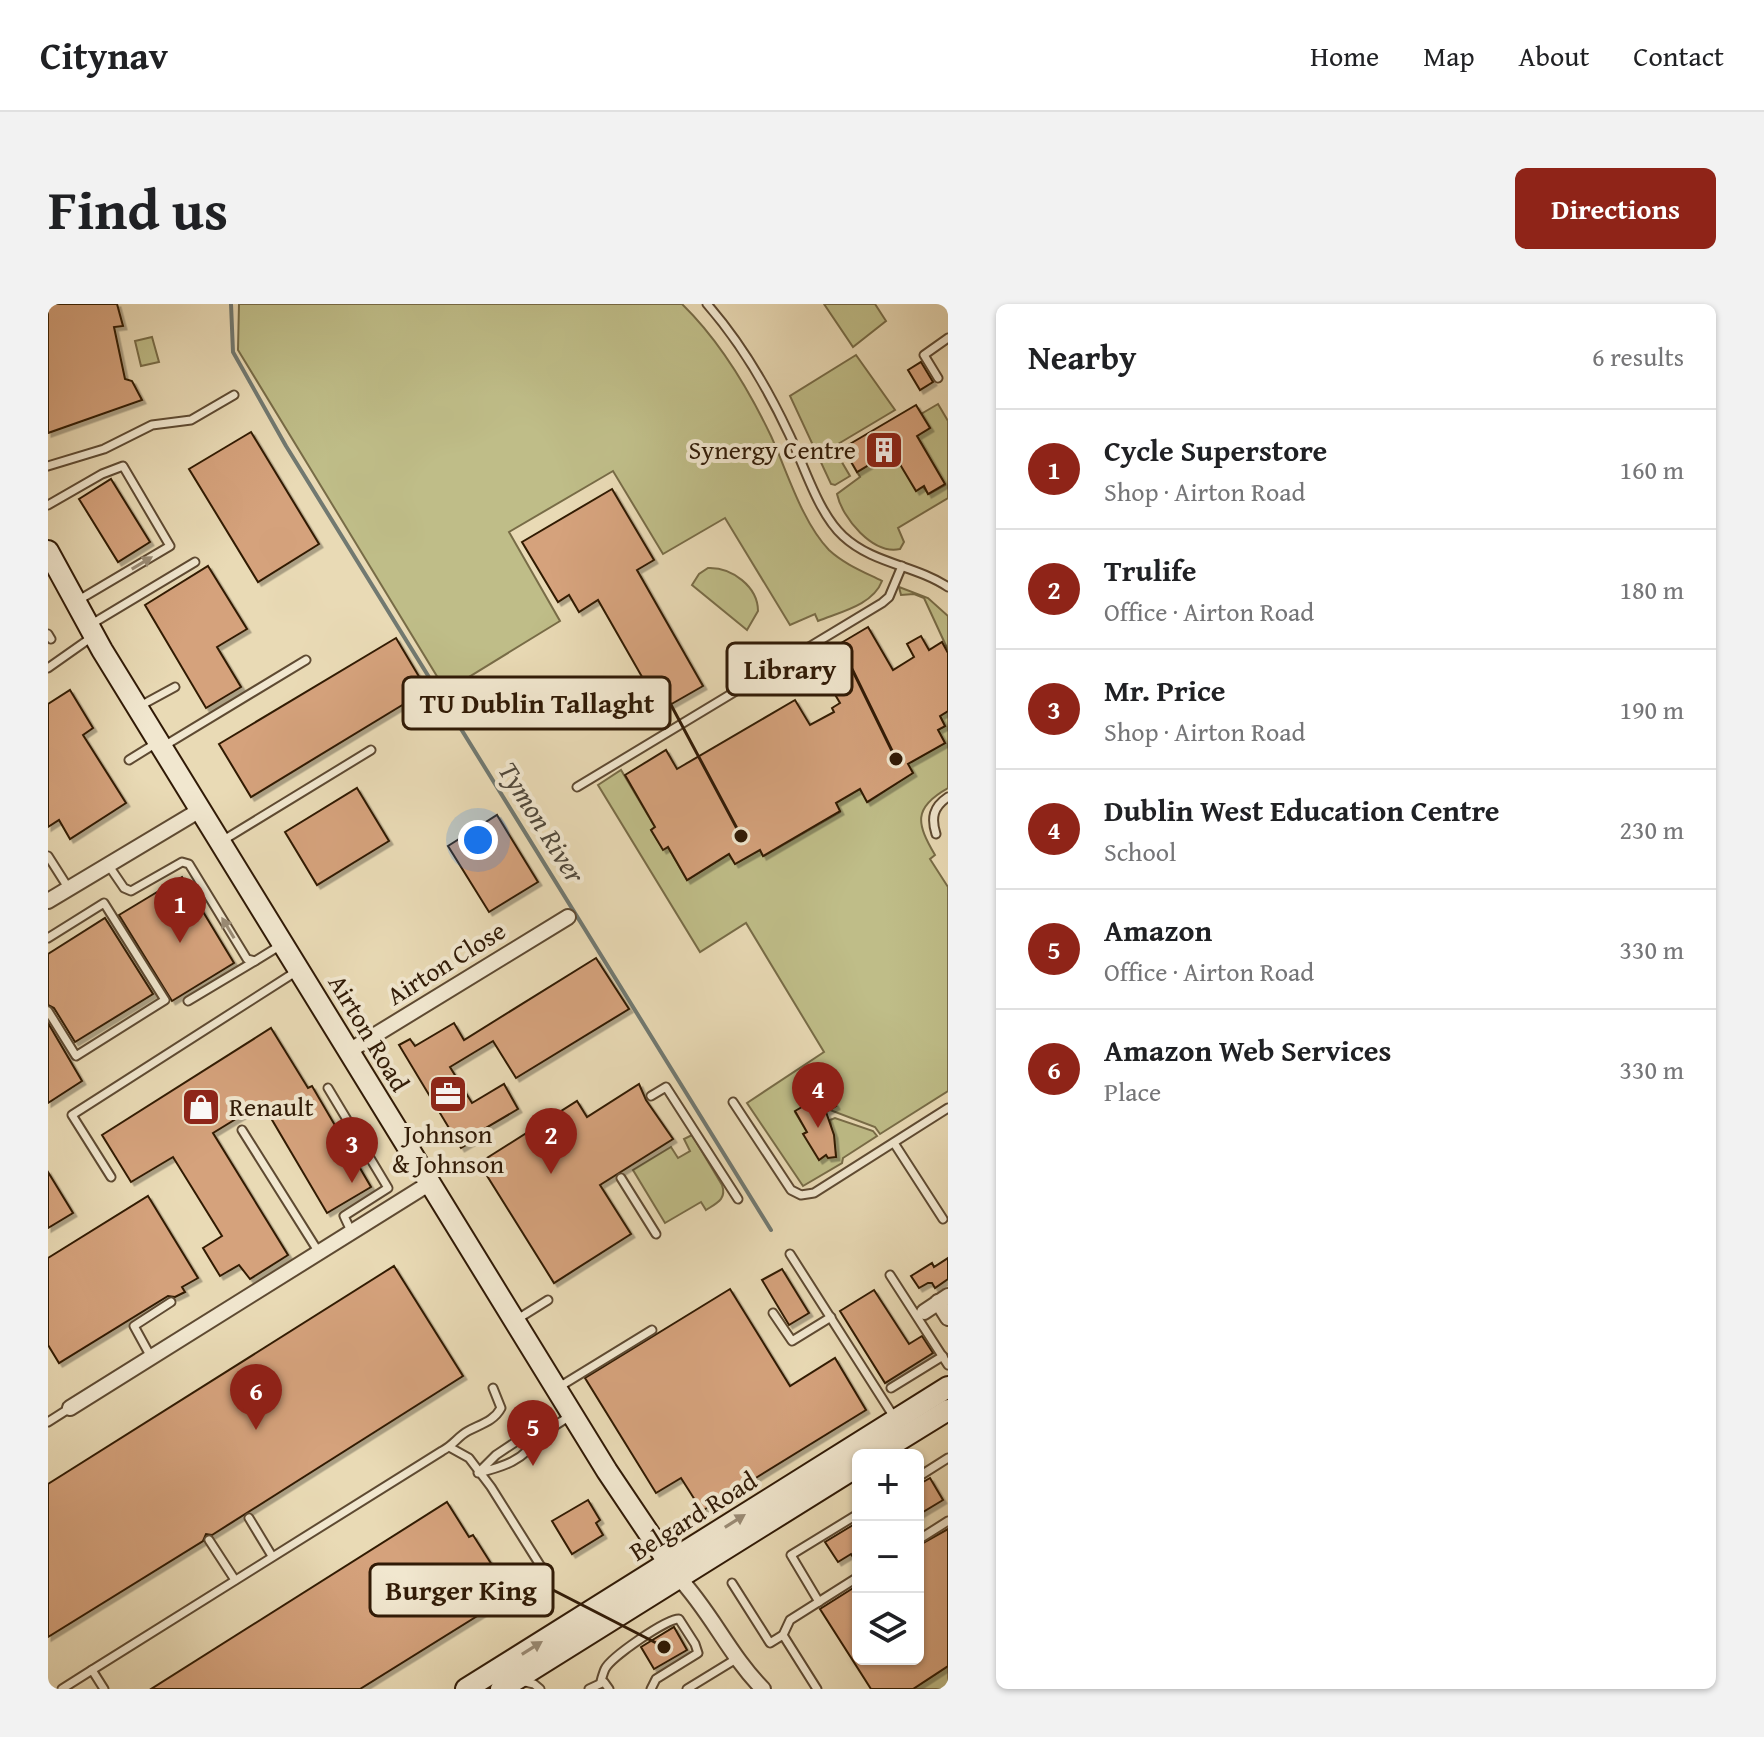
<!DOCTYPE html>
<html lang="en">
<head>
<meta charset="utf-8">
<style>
	body { margin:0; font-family:"Gentium Book Plus",serif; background:#f2f2f2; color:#202124 }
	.controls { position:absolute; right:24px; bottom:24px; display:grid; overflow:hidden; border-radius:12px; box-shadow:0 2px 6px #0004 }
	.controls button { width:72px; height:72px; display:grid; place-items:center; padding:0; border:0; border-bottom:2px solid #e0e0e0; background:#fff; color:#202124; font:40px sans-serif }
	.you { position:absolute; left:430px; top:536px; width:28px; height:28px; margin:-20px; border:6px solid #fff; border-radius:50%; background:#1a73e8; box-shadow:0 0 0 12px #1a73e833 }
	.badge { display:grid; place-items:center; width:52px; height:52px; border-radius:50%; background:#8f2418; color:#fff; font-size:26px; font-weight:700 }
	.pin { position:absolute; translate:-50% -66px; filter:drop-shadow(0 2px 4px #0008) }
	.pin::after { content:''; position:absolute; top:42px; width:28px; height:24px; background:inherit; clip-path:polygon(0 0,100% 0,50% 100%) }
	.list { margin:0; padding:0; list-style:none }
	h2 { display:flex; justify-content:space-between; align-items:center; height:104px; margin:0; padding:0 32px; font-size:34px }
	h2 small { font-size:26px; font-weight:400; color:#757577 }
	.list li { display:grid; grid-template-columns:52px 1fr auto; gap:24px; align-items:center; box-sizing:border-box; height:120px; padding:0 32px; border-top:2px solid #e0e0e0 }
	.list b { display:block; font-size:30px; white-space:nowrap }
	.list p { margin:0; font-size:26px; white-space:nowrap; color:#757577 }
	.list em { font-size:26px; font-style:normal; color:#757577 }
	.icon { flex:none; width:44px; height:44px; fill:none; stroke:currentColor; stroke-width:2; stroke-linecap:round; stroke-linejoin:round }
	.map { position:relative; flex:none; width:900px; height:1385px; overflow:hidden; border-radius:12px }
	header { display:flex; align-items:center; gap:48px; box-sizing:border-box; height:112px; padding:0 40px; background:#fff; border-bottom:2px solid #e0e0e0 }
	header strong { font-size:38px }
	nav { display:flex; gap:44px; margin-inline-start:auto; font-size:28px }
	.intro { display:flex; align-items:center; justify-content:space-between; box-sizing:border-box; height:192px; padding:0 48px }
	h1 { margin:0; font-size:56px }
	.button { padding:20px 36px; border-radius:12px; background:#8f2418; color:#fff; font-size:28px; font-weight:700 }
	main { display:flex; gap:48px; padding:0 48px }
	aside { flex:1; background:#fff; border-radius:12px; box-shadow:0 2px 6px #0004 }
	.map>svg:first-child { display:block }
</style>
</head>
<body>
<header>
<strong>Citynav</strong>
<nav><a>Home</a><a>Map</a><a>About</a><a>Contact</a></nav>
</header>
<div class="intro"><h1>Find us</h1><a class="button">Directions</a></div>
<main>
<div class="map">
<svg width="900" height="1385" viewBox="0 0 900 1385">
	<defs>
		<filter id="shadow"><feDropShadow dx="3.5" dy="3.5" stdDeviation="0" flood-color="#0004"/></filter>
	</defs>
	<rect width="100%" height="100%" fill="#e9dab5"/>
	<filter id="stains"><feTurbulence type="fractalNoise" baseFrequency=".0025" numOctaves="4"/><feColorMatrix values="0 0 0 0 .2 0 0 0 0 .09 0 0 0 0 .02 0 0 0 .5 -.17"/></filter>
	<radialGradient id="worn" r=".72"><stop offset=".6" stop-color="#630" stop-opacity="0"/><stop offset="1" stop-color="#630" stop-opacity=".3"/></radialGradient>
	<g fill="#bfbd88" stroke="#786c47" stroke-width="2">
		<path d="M191,0H634C671,36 701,86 723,132C739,167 754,218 781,246C796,260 816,268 834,277C825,301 792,308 770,317L767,310L742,321L677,214L615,250L565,167L461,228L512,317L398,387L190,46Z"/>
		<path d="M776,0H827L838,17L805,43Z"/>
		<path d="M104,33L111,58L93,62L87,37Z"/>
		<path d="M808,51L847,106L785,143L802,172L787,181L783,180L742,92Z"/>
		<path d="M890,100L900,117V194L850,224L856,238L852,245C825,251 794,214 789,190L812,173L809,168L844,147L881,190L897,181L869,132L882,124L873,110Z"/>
		<path d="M660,264C684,263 710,283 710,307L699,326L644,281L651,270Z"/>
		<path d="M851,283L880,294L900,312V346L876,294L866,290L853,291Z"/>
		<path d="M900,407V484C864,504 869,520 887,551L882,555L900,583V787L832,830L827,823L782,806L788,802L780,789L762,800L759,795L755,797L757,801L747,808L759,828L756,830L778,851L788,853L782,816L787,814L825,827L829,832L795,854L794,859L755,882L699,799L776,748L698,619L652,648L550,481L573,466L607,523L603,526L615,545L620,543L639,576L681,550L687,560L712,546L716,552L792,508L788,499L812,485L820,498L864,469L852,447L897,439L890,426L897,422L892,412Z"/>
		<path d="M644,831L674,881C679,895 669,899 658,906L653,898L617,919L585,866L623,843L630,854L642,847L636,835Z"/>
		<path d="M900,1362V1385H865Z"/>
	</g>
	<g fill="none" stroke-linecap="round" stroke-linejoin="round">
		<path stroke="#717971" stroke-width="4" d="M183,0L185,48L238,142L723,926"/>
	</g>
	<g fill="#d5a27b" stroke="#301a06" stroke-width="2" filter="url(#shadow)">
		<path d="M0,0H69L75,22L66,23L77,75L84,77L94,96L0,129Z"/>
		<path d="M873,58L885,78L872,86L860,66Z"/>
		<path d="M868,101L882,124L869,132L897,180L880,190L876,182L868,187L844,147L809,168L795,144Z"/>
		<path d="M203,128L271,240L210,278L141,165Z"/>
		<path d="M63,175L102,238L70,258L31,195Z"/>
		<path d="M564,185L606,256L589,266L655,382L613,406L550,296L531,308L521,291L510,298L474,238Z"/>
		<path d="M160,262L199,325L169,343L193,383L158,404L97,301Z"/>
		<path d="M820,323L845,366L866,353L859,340L873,332L881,346L894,338L900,349V407L892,412L897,422L890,426L897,439L860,460L865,469L819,498L812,485L788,499L792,507L715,552L712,546L687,560L681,550L639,576L620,543L615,546L603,526L607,523L577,471L618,446L629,465L747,396L762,421L786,408L784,404L792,399L766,355Z"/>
		<path d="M348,334L379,386L203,493L171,440Z"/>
		<path d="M22,386L45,424L35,431L78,499L22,535L11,516L0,523V400Z"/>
		<path d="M309,484L341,537L269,581L237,528Z"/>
		<path d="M449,511L490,578L441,608L400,542Z"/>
		<path d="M134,573L186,659L124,697L71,611Z"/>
		<path d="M57,614L105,690L27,738L6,704L0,701V650Z"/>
		<path d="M548,654L581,705L468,774L445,737L402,763L424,799L456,780L470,805L426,831L428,835L413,844L351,741L362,735L367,742L406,719L416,736Z"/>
		<path d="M0,719L34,777L0,799Z"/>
		<path d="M223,724L260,784L264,782L323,883L279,909L214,799L165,829L240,951L202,975L191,961L172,972L155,944L174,932L125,853L83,878L54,831Z"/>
		<path d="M591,780L598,796L625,835L552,881L583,930L506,979L431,859L529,797L539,813Z"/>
		<path d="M780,788L788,802L778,808L786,831L788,853L780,854L778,851L771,856L755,830L759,828L747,807Z"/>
		<path d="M0,868L25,909L0,924Z"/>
		<path d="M100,892L150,974L134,983L137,988L127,993L120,992L11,1059L0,1041V954Z"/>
		<path d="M900,954V975L887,984L884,979H880L871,984L863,972L884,959L886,963Z"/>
		<path d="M346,962L415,1072L164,1231L158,1230L155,1237L0,1333V1180Z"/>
		<path d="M734,965L761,1009L741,1021L714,976Z"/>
		<path d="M682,985L742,1082L787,1054L818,1106L654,1207L633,1174L608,1189L537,1074Z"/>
		<path d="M826,986L861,1040L874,1032L885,1049L837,1079L792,1007Z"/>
		<path d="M882,1174L895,1196L870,1211V1181Z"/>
		<path d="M540,1196L552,1216L548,1219L555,1231L524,1250L504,1217Z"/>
		<path d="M399,1198L421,1233L425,1231L463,1291L312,1385H103Z"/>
		<path d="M810,1218V1261L803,1250L790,1258L777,1238Z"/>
		<path d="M900,1225V1362L865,1385H823L772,1305L810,1281V1355H870V1242Z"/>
		<path d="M626,1323L639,1346L606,1365L593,1343Z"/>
	</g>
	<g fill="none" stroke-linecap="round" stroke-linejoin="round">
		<defs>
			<g id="lane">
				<path d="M659,0C693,39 719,83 741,130C756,161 770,209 795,232C825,260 867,261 900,283"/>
				<path d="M890,74L876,51L900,34"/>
				<path d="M0,162L56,145L104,121L143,116L186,91"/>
				<path d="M0,201L54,170L75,162L122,242L29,297"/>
				<path d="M42,321L147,258"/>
				<path d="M0,330L3,335"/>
				<path d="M0,364L44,333"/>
				<path d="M92,402L127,383"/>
				<path d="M116,442L258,356"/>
				<path d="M81,456L110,438"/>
				<path d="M529,483L834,299L841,293L854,262"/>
				<path d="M888,530C883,514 885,503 900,493"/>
				<path d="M174,537L323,446"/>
				<path d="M0,552L21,585"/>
				<path d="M61,562L76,584L83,587L134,558L141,560L199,655L207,657L233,641"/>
				<path d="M0,634L56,599L117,696L28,752L0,707"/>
				<path d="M140,697L207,657"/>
				<path d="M280,784L340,884L296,912L303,927"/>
				<path d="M603,792L618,783L690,895"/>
				<path d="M685,798L743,886L753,891L766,889L900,804"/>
				<path d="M194,826L270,947"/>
				<path d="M846,839L895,915"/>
				<path d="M63,873L24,811L249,667"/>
				<path d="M573,874L608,930"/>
				<path d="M742,950L846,1113"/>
				<path d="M842,971L900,1061"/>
				<path d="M725,1009L744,1037L783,1013"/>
				<path d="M468,1016L500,996"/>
				<path d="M103,1053L86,1022L123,998"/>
				<path d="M511,1083L604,1026"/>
				<path d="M843,1084L895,1052"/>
				<path d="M0,1118L22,1104"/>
				<path d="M475,1133H489C478,1156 454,1163 430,1169L448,1151Z"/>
				<path d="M489,1133L522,1112"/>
				<path d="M403,1144L421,1154L443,1183L497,1269C497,1288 478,1295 464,1304"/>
				<path d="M870,1173L900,1154"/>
				<path d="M201,1214L224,1252"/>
				<path d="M161,1236L187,1276"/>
				<path d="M870,1236L900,1217"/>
				<path d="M684,1279L722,1339L735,1331L742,1316L810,1273"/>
				<path d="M771,1298L743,1251L810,1210"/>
				<path d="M735,1331L769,1385"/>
				<path d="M473,1377L486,1380L492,1385"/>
				<path d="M553,1378C553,1376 556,1367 557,1365C563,1353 618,1315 631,1315L647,1340L650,1349L608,1375L603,1385"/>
				<path d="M14,1385L44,1366"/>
				<path d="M56,1385L44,1366L394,1147C407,1140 409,1133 420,1127C433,1120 446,1117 453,1104L445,1084"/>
				<path d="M541,1385L556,1378L561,1385"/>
				<path d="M639,1385L688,1355"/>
			</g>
			<g id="street">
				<path d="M0,597L152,506"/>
				<path d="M301,747L520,613"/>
				<path d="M890,998L900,1014"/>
				<path d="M876,1008L900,992"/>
				<path d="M22,1104L382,879"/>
				<path d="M631,1274C663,1308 682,1352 715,1385"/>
			</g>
			<g id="secondary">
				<path d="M0,247L54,346L559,1167L631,1274"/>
				<path d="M827,1151L900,1106"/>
				<path d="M418,1385L900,1083"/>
				<path d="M453,1385L810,1162"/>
			</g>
		</defs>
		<use href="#lane" stroke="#5e4a32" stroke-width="11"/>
		<use href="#street" stroke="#5e4a32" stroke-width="18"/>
		<use href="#secondary" stroke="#301a06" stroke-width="24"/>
		<use href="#lane" stroke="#f1e7cf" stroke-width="7"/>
		<use href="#street" stroke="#f1e7cf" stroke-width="14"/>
		<use href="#secondary" stroke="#f1e7cf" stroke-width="20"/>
	</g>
	<defs><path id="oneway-solid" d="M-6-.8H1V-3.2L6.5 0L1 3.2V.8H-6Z" transform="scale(2)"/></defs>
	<g fill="#9a8b75">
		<use href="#oneway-solid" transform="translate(94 259) rotate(-31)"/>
		<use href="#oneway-solid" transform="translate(180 624) rotate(-121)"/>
		<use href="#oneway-solid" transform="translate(687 1217) rotate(-32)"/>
		<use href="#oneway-solid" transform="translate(484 1344) rotate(-32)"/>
	</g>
	<defs>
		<symbol id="building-square" viewBox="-11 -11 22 22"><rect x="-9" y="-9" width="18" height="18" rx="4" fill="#8f2418" stroke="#f1e7cf"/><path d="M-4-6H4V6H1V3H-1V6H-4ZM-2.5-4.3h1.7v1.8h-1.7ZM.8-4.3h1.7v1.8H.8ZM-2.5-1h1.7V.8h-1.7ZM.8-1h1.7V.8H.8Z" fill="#fff"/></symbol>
		<symbol id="office-square" viewBox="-11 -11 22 22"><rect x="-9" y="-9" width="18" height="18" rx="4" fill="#8f2418" stroke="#f1e7cf"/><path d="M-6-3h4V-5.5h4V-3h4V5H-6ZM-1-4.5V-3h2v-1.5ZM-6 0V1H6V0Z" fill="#fff"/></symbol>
		<symbol id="shop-square" viewBox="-11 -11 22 22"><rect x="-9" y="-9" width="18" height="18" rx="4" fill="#8f2418" stroke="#f1e7cf"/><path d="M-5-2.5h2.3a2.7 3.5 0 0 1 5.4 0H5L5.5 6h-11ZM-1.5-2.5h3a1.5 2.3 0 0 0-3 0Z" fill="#fff"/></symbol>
	</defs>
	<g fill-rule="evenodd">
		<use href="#building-square" x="814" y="124" width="44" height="44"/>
		<use href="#office-square" x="378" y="768" width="44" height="44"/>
		<use href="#shop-square" x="131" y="781" width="44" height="44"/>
	</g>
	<g text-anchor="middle" stroke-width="8" stroke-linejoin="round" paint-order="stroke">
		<g font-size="26" fill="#301a06" stroke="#f1e7cf" text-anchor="end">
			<text x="808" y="155">Synergy Centre</text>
			<text x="181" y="812" text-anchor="start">Renault</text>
			<text x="400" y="839" text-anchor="middle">Johnson<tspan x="400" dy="30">&amp; Johnson</tspan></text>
		</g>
		<g font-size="26" fill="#301a06" stroke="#f1e7cf">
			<text transform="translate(398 659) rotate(-32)" y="9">Airton Close</text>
			<text transform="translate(321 729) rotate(59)" y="9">Airton Road</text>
			<text transform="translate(645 1212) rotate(-32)" y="9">Belgard Road</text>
		</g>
		<g font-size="28" font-style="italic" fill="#51493c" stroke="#f1e7cf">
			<text transform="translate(494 518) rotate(58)" y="10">Tymon River</text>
		</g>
	</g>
	<path fill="none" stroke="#301a06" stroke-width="3" d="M848 455L804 365M693 532L622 399M616 1343L505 1286"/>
	<g fill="#301a06" stroke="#f1e7cf" stroke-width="3">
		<circle cx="848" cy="455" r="8"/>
		<circle cx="693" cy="532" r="8"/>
		<circle cx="616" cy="1343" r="8"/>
	</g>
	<g fill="#f1e7cf" stroke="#301a06" stroke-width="3">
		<rect x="679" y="339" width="125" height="52" rx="8"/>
		<rect x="355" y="373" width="267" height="52" rx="8"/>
		<rect x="322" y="1260" width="183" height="52" rx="8"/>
	</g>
	<g font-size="28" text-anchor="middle" font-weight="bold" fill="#301a06">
		<text x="742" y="375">Library</text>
		<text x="489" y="409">TU Dublin Tallaght</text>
		<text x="413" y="1296">Burger King</text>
	</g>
	<rect width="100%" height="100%" filter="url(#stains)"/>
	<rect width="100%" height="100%" fill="url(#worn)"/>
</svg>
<div class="controls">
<button>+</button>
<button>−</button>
<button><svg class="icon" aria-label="layers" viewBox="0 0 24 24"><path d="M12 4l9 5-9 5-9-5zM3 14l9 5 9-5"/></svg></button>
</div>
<div class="you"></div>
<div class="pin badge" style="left:132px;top:639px">1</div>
<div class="pin badge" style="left:503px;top:870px">2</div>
<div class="pin badge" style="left:304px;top:879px">3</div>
<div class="pin badge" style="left:770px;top:824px">4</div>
<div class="pin badge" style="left:485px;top:1162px">5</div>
<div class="pin badge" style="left:208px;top:1126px">6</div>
</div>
<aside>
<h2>Nearby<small>6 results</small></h2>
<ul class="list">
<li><span class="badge">1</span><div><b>Cycle Superstore</b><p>Shop · Airton Road</p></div><em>160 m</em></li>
<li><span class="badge">2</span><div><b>Trulife</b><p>Office · Airton Road</p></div><em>180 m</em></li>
<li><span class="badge">3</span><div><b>Mr. Price</b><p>Shop · Airton Road</p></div><em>190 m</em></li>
<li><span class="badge">4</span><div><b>Dublin West Education Centre</b><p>School</p></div><em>230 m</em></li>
<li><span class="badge">5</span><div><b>Amazon</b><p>Office · Airton Road</p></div><em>330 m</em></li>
<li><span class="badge">6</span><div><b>Amazon Web Services</b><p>Place</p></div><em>330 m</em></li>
</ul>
</aside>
</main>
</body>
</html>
